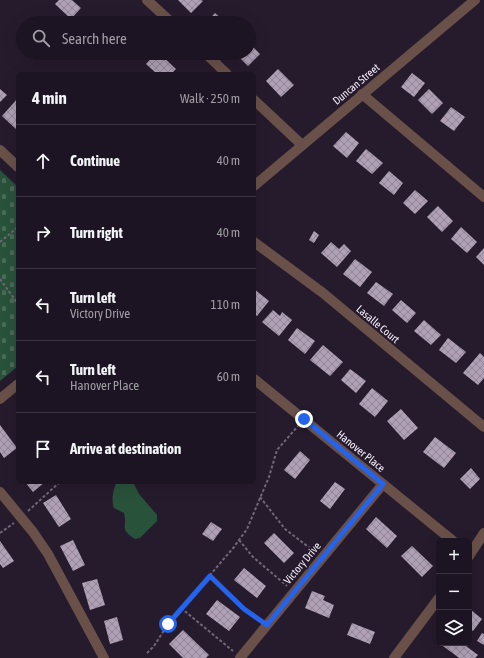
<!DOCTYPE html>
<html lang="en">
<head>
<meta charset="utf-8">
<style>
	body { margin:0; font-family:"Asap Condensed",sans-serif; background:#29212f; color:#f1f3f6 }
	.controls { position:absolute; right:12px; bottom:12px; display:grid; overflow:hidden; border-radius:6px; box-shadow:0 4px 16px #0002 }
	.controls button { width:36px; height:36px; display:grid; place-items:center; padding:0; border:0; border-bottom:1px solid #3a3340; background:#1c1422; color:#f1f3f6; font:20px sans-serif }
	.stop { position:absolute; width:12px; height:12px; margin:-9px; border:3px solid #2563eb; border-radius:50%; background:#fff }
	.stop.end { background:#2563eb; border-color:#fff; box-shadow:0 1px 4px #0008 }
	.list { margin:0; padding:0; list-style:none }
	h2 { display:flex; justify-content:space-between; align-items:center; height:52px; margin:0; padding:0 16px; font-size:17px }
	h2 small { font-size:13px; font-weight:400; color:#a09ea5 }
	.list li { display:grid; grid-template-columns:26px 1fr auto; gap:12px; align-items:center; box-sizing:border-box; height:72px; padding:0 16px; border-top:1px solid #3a3340 }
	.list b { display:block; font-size:15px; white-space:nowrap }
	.list p { margin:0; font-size:13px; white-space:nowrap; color:#a09ea5 }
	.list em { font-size:13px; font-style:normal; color:#a09ea5 }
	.icon { flex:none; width:22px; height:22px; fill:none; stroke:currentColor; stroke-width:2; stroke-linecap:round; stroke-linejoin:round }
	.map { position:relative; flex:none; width:484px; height:658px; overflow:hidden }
	.search { position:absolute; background:#1c1422; box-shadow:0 4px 16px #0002; left:16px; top:16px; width:240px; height:44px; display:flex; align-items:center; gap:10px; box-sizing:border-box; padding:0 14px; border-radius:22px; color:#a09ea5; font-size:15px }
	.panel { position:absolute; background:#1c1422; box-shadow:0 4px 16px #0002; left:16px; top:72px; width:240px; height:412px; border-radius:6px }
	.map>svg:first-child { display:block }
</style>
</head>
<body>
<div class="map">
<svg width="484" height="658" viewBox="0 0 484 658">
	<defs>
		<pattern id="cemetery-stones" width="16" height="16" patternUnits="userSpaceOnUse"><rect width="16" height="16" fill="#29523b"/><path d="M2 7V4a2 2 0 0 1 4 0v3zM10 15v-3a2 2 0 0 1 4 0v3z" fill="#496b58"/></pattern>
		<pattern id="building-cross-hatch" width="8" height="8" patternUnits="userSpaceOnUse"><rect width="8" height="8" fill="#afa0b6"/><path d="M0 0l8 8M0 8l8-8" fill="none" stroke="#918696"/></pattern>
	</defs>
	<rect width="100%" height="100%" fill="#261b2d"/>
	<path fill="url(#cemetery-stones)" d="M0,170L18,187V366L0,381Z"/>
	<path fill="#29523b" d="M117,482H133L139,494L157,515V521L140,538L135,539C118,528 128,527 124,513L114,508C111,502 113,488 117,482Z"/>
	<g fill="url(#building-cross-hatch)">
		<path d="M59,0H72L81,8L71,19L55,4Z"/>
		<path d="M178,0H201L203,1L191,13Z"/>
		<path d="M215,13L226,23H206Z"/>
		<path d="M249,43L260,54L248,66L235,53H249Z"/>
		<path d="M156,53H159L176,69L171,74H157L146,64Z"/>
		<path d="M278,69L294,85L281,97L266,81Z"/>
		<path d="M412,73L425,83L414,97L401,87Z"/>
		<path d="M0,89L7,95L0,102Z"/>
		<path d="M429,89L443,103L432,114L418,100Z"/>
		<path d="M18,98V131L2,116Z"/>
		<path d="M451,107L465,117L454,131L440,121Z"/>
		<path d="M346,132L359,143L347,158L333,146Z"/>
		<path d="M366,149L383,163L372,174L356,161Z"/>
		<path d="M389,171L403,183L394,195L379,183Z"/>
		<path d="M415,190L428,201L415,214L403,203Z"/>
		<path d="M438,206L453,221L442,232L427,217Z"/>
		<path d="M461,227L477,242L467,253L451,239Z"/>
		<path d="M314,231L319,235L314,243L309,240Z"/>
		<path d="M331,242L339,249L344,244L351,251L337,267L321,253Z"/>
		<path d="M484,248V265L476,257Z"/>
		<path d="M355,259L372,272L360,287L343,274Z"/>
		<path d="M376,282L393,294L384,306L367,293Z"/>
		<path d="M254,289L269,301L257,316L254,314Z"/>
		<path d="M401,300L416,313L407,323L392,310Z"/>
		<path d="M273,310L280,316L282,312L292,320L279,336L262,322Z"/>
		<path d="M424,320L441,335L431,345L414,331Z"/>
		<path d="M297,328L315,341L305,354L288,340Z"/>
		<path d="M448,338L466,352L456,363L439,350Z"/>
		<path d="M323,345L343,362L330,376L310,360Z"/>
		<path d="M480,353L484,357V378L478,385L463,373Z"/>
		<path d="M350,369L366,381L356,393L341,380Z"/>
		<path d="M372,388L388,401L375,417L359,404Z"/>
		<path d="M401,409L418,428L404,440L387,421Z"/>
		<path d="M0,425L17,448L4,458L0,452Z"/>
		<path d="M435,437L456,453L444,468L423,452Z"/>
		<path d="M300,451L310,460L295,479L284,470Z"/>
		<path d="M471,468L480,479L470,489L460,479Z"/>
		<path d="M25,482H45L33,492Z"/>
		<path d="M335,482L345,489L330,509L320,501Z"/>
		<path d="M56,495L71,519L59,527L43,503Z"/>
		<path d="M376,517L397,536L387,548L366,529Z"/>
		<path d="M211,522L222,529L213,541L202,534Z"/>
		<path d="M274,533L294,553L284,563L264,543Z"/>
		<path d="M73,540L85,565L73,571L60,546Z"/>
		<path d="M0,541L14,561L3,568L0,564Z"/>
		<path d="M412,546L433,566L422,577L401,556Z"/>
		<path d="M244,568L266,586L257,598L234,580Z"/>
		<path d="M97,579L105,605L90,610L82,583Z"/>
		<path d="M312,591L325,596L323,600L334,605L329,618L305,608Z"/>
		<path d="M217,600L240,617L229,631L206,614Z"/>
		<path d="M471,610L482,619L473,631L469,628V612Z"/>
		<path d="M117,617L123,640L110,644L104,621Z"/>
		<path d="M352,623L375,632L370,644L347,635Z"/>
		<path d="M183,630L209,655L206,658H183L169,644Z"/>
		<path d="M482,633L484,634V645L477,641Z"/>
		<path d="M445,643H462L478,655L475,658H459L443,646Z"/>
	</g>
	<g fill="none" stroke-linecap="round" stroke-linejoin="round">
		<g stroke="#706676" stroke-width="2" stroke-dasharray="3 2" stroke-linecap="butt">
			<path d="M0,242L18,227"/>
			<path d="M0,279L18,304"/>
			<path d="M260,497L285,529L315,552"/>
			<path d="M28,511L60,482"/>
			<path d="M0,533L14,523"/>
			<path d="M239,540L253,557L287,586"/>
			<path d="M210,576L244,609L258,619"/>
			<path d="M181,608L233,651"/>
			<path d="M147,653L154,646L168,624L234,547L247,529L269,477L277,450L298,426"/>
		</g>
		<g stroke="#695149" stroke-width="10">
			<path d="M147,0L172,23"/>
			<path d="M205,53L227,74"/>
			<path d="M362,94L484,197"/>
			<path d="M254,100L302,145"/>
			<path d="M0,150L18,167"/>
			<path d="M254,186L475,0"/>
			<path d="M254,242L323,293L484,427"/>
			<path d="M254,379L453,541"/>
			<path d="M0,399L18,384"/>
			<path d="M0,492L33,532L48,554L104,658"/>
			<path d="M469,556L484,533"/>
			<path d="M240,658L383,484"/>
			<path d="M394,658L439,598"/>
		</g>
	</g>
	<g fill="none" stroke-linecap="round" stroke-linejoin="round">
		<path stroke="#2563eb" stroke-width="5" d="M168,624L210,576L244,609L267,625L383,484L304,419"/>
	</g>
	<g text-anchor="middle" stroke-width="4" stroke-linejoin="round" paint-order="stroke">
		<g font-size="11" fill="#f6effb" stroke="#261b2d">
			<text transform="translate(356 84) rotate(-40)" y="4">Duncan Street</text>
			<text transform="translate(378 324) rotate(40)" y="4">Lasalle Court</text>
			<text transform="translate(361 451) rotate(39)" y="4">Hanover Place</text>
			<text transform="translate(302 563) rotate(-50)" y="4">Victory Drive</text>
		</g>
	</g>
</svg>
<div class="controls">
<button>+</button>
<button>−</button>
<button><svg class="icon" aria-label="layers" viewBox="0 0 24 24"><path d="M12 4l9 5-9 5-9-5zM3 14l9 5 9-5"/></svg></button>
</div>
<div class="stop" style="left:168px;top:624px"></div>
<div class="stop end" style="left:304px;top:419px"></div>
<div class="search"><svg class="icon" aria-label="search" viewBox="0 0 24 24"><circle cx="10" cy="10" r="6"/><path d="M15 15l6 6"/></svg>Search here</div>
<section class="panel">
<h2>4 min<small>Walk · 250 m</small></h2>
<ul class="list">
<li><svg class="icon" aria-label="ahead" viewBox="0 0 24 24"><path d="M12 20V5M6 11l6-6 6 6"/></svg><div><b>Continue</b></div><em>40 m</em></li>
<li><svg class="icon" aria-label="right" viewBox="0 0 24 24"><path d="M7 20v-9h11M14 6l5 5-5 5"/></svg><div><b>Turn right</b></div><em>40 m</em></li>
<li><svg class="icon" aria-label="left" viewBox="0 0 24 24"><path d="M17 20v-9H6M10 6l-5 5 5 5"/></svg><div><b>Turn left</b><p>Victory Drive</p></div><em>110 m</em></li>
<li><svg class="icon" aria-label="left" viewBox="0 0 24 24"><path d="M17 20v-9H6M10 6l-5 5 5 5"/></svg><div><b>Turn left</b><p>Hanover Place</p></div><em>60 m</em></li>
<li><svg class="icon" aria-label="arrive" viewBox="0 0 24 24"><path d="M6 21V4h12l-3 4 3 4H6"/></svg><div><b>Arrive at destination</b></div></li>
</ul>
</section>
</div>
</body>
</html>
